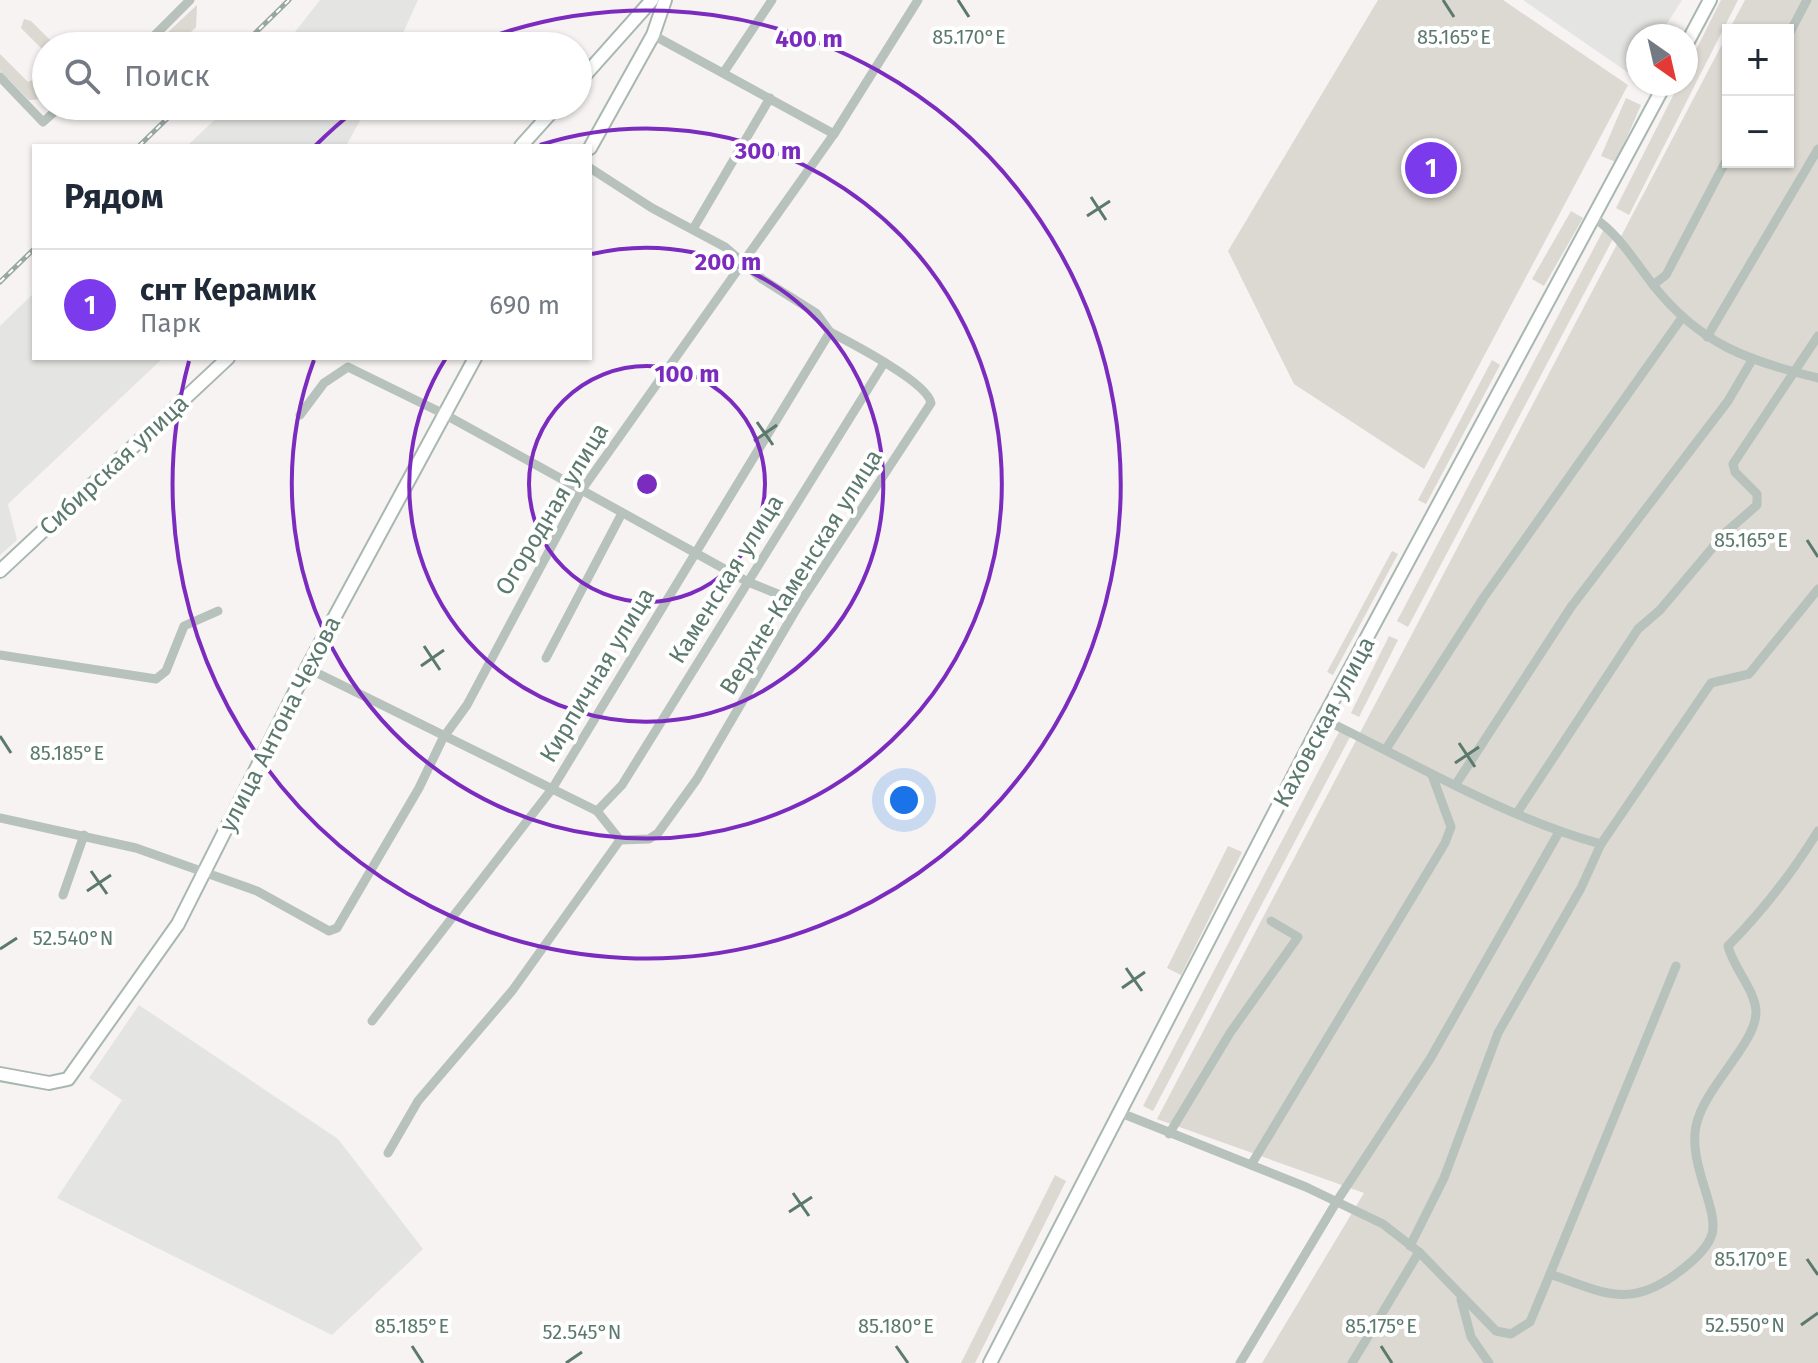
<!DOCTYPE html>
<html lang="ru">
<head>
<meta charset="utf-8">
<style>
	body { margin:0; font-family:"Fira Sans",sans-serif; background:#f6f6f7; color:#1f2937 }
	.controls { position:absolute; right:24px; top:24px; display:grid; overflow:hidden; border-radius:0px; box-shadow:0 2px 6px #0004 }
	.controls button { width:72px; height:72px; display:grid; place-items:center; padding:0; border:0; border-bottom:2px solid #e0e1e3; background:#fff; color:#1f2937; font:40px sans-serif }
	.compass { position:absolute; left:1626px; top:24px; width:72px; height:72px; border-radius:50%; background:#fff; box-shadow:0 2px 6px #0004; rotate:146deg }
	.you { position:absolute; left:904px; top:800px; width:28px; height:28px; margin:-20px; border:6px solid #fff; border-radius:50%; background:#1a73e8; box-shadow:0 0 0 12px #1a73e833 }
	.badge { display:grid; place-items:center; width:52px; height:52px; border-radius:50%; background:#7c3aed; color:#fff; font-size:26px; font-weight:700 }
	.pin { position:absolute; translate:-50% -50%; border:4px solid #fff; box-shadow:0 2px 8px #0006 }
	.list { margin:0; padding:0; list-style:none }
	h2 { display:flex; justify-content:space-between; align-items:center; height:104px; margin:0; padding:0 32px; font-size:34px }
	h2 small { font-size:26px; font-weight:400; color:#747a83 }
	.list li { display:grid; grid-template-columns:52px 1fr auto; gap:24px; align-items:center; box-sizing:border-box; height:112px; padding:0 32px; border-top:2px solid #e0e1e3 }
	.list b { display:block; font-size:30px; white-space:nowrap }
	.list p { margin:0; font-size:26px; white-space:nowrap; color:#747a83 }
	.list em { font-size:26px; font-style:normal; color:#747a83 }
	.icon { flex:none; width:44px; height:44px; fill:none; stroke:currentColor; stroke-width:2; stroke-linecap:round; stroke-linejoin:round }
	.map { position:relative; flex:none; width:1818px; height:1363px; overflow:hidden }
	.search { position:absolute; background:#fff; box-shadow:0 2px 6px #0004; left:32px; top:32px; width:560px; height:88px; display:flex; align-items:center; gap:20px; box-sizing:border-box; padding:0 28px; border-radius:44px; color:#747a83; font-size:30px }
	.panel { position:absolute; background:#fff; box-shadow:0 2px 6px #0004; left:32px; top:144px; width:560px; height:216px; border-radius:0px }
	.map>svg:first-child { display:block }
</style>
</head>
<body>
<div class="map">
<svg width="1818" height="1363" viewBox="0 0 1818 1363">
	<rect width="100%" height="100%" fill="#f6f3f2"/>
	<g fill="#e4e4e3">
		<path d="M320,0H418L397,46H284Z"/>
		<path d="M1523,0H1682L1659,36H1638V68L1633,76Z"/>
		<path d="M229,106H368L346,146H187Z"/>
		<path d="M34,293V358H163L8,504L17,540L0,555V326Z"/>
		<path d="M139,1005L338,1139L423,1249L332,1335L57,1198L122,1100L89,1078Z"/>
	</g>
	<g fill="#dbd9d1">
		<path d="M1378,0H1503L1628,85L1424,469L1294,384L1228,251Z"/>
		<path d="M1721,0H1738L1629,215L1616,208L1679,84H1686V70Z"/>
		<path d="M1745,0H1818V1363H1262L1364,1193L1157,1119L1728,33V162H1788V30H1729Z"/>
		<path d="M197,5L196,27L181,42H174L166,34Z"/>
		<path d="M24,19L31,21L56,46H46V53L21,28Z"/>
		<path d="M0,54L28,82L34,79L45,84L44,99L29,100L0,71Z"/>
		<path d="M1626,98L1641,105L1616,162L1601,156Z"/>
		<path d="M1571,211L1583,218L1544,286L1532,279Z"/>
		<path d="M1604,229L1615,235L1408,627L1397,621Z"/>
		<path d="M1492,360L1500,365L1426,504L1418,500Z"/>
		<path d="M1392,551L1398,554L1333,675L1327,672Z"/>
		<path d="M1389,636L1398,640L1359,717L1351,713Z"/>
		<path d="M1340,730L1351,735L1153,1111L1143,1106Z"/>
		<path d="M1228,846L1242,852L1181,975L1167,968Z"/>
		<path d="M1055,1175L1066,1181L975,1363H961Z"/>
	</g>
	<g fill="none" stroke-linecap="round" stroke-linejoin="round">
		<defs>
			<g id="secondary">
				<path d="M1686,45L1710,0"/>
				<path d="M578,83L652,0"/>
				<path d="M521,146L557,106"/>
				<path d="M590,148L653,35L665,0"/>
				<path d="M0,571L228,358"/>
				<path d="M0,1074L49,1083L68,1079L178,924L307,668L475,358"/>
				<path d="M990,1363L1323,719L1665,84"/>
			</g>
		</defs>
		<use href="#secondary" stroke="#a9b7b1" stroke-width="16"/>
		<g stroke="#b7c2bd" stroke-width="9">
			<path d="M653,35L834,134"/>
			<path d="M1788,36L1807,0"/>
			<path d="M144,46L190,0"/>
			<path d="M724,72L772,0"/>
			<path d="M0,77L43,122L61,106"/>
			<path d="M590,168L652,208L725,247L762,279L816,313L830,332"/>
			<path d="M1593,217C1620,235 1634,261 1654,286C1700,344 1748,361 1818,378"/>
			<path d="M693,229L770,98"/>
			<path d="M1653,285L1666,275L1728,157"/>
			<path d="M1707,337L1818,149"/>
			<path d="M300,415L324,383L348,367L444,414L748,582L800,603"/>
			<path d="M0,655L156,679L166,671L184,626L218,611"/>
			<path d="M546,658L621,515"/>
			<path d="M307,668L597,811L620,840"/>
			<path d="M1323,719C1414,763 1504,817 1601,844"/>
			<path d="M1386,749L1484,597L1681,319"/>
			<path d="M1456,784L1571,607L1728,401L1752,360"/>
			<path d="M597,811L622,785L884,363"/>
			<path d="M1517,813L1638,629L1660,610L1725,533L1757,505V494L1735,472L1733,464L1818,336"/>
			<path d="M0,818L136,848L257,891L329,931L337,928L419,788L443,738L467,705L581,491L834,134L918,0"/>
			<path d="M620,840L649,839L658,833L697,779L800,603L931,403C927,382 851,343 830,332"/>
			<path d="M63,895L84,835"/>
			<path d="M372,1021L552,789L830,332"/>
			<path d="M1121,1113L1306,1187L1383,1224L1419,1252L1496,1331L1511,1334L1530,1322L1550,1274C1604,1293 1630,1310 1680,1271C1692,1262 1708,1248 1712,1234C1719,1209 1688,1164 1696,1126C1704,1087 1755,1045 1756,1013C1756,990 1733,968 1728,946C1763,911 1792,873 1818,831"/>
			<path d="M1169,1134L1230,1033L1298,937L1271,921"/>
			<path d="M388,1153L418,1101L512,991L620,840"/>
			<path d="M1251,1165L1445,843L1451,827L1432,775"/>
			<path d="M1410,1246L1444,1178L1498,1033L1581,888L1601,844L1711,683L1749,674L1818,589"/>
			<path d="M1550,1274L1676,966"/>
			<path d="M1461,1299L1471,1337L1489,1363"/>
			<path d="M1240,1363L1337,1201L1430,1059L1559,832"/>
			<path d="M1352,1363L1419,1252"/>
		</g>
		<use href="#secondary" stroke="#fff" stroke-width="12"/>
		<defs>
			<g id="rail">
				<path d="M242,46L289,0"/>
				<path d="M139,146L180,106"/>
				<path d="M0,282L34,249"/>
			</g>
		</defs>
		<use href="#rail" stroke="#97a7a1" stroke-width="5"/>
		<use href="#rail" stroke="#fff" stroke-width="2" stroke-dasharray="6" stroke-linecap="butt"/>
	</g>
	<path fill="none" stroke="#5b796d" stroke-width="3" d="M958,0L969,17M1443,0L1454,17M1091,197L1106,220M1087,216L1110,201M757,422L773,445M754,441L777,425M1807,540L1818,557M424,646L440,670M421,666L444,650M0,736L11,753M1459,743L1475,767M1455,763L1479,747M91,871L107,894M87,891L111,875M0,949L17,938M1126,968L1142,991M1122,988L1145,972M793,1193L809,1216M789,1212L812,1197M1807,1259L1818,1275M1801,1325L1818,1313M412,1346L423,1363M896,1346L908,1363M1381,1346L1392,1363M566,1363L582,1352"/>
	<g fill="none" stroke="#7b2cbf" stroke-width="4">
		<circle cx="647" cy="484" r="118"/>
		<path d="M592 254A237 237 0 1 1 446 358"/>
		<path d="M540 145A355 355 0 1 1 314 360"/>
		<path d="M315 146A474 474 0 0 1 358 108M469 45A474 474 0 1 1 189 361"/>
	</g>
	<g text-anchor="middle" stroke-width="8" stroke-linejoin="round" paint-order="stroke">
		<g font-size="24" fill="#5b796d" stroke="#fff">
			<text transform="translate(114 465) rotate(-43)" y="8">Сибирская улица</text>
			<text transform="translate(552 509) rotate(-59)" y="8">Огородная улица</text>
			<text transform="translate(801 572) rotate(-58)" y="8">Верхне-Каменская улица</text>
			<text transform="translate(726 579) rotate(-58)" y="8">Каменская улица</text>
			<text transform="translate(597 675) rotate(-59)" y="8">Кирпичная улица</text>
			<text transform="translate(1324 722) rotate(-62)" y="8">Каховская улица</text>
			<text transform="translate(280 724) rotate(-63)" y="8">улица Антона Чехова</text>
		</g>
	</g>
	<g font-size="20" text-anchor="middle" fill="#5b796d" stroke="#fff" stroke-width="8" stroke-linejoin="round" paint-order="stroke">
		<text x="969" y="44">85.170°E</text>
		<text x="1454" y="44">85.165°E</text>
		<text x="1751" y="547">85.165°E</text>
		<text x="67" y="760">85.185°E</text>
		<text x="73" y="945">52.540°N</text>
		<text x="1751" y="1266">85.170°E</text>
		<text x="1745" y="1332">52.550°N</text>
		<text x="412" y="1333">85.185°E</text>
		<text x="896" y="1333">85.180°E</text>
		<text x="1381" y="1333">85.175°E</text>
		<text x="582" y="1339">52.545°N</text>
	</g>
	<circle cx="647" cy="484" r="12" fill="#7b2cbf" stroke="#fff" stroke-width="4"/>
	<g font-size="24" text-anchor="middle" font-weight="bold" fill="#7b2cbf" stroke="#fff" stroke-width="8" stroke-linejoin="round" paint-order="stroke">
		<text x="809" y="47">400 m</text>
		<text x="768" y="159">300 m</text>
		<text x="728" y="270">200 m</text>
		<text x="687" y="382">100 m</text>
	</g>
</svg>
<div class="controls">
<button>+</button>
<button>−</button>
</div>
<svg class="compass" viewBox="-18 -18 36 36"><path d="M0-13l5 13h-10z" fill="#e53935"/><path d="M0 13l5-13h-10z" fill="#747a83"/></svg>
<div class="you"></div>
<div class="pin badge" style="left:1431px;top:168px">1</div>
<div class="search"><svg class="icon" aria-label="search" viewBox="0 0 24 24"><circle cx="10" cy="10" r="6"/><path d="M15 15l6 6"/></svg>Поиск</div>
<section class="panel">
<h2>Рядом<small></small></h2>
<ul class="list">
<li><span class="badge">1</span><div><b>снт Керамик</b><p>Парк</p></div><em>690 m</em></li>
</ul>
</section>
</div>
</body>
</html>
